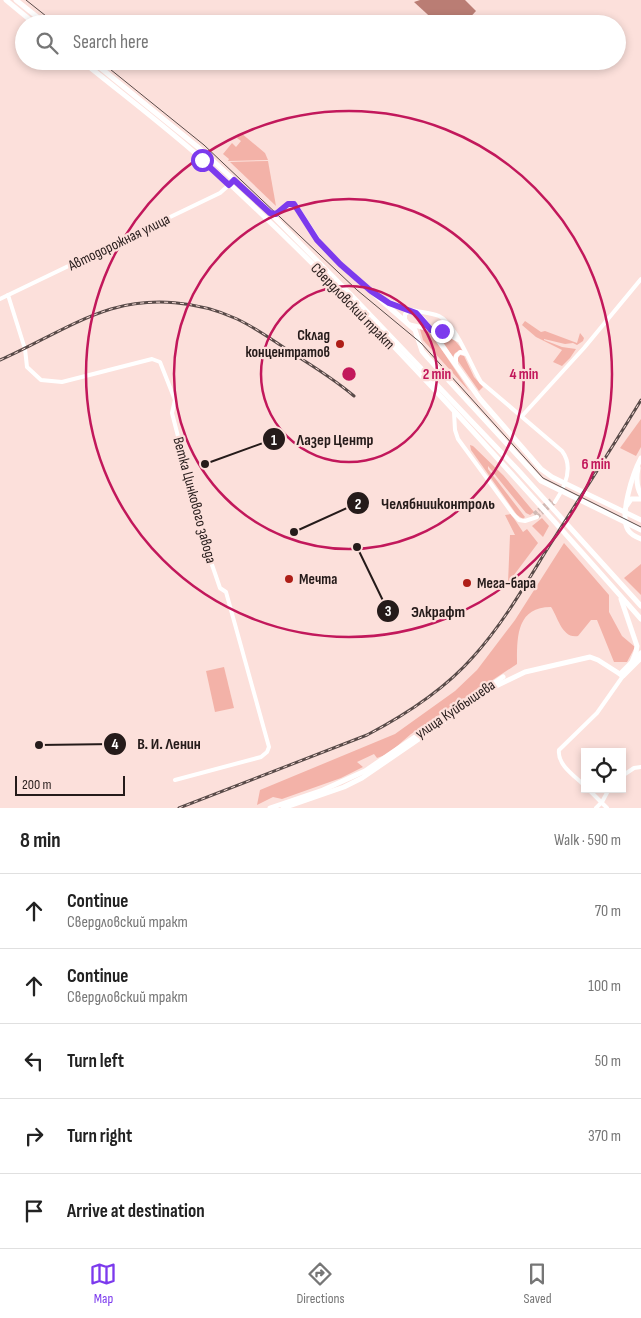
<!DOCTYPE html>
<html lang="en">
<head>
<meta charset="utf-8">
<style>
	body { margin:0; font-family:"Sofia Sans Condensed",sans-serif; background:#f2f2f2; color:#222 }
	.controls { position:absolute; right:15px; bottom:15px; display:grid; overflow:hidden; border-radius:0px; box-shadow:0 2px 8px #0003 }
	.controls button { width:45px; height:45px; display:grid; place-items:center; padding:0; border:0; border-bottom:1px solid #e0e0e0; background:#fff; color:#222; font:25px sans-serif }
	.scale { position:absolute; left:15px; bottom:12px; width:110px; box-sizing:border-box; padding-left:5px; border:2px solid #251b1a; border-top:0; font-size:14px; line-height:18px; white-space:nowrap; color:#251b1a; -webkit-text-stroke:4px #fce0db; paint-order:stroke }
	.stop { position:absolute; width:15px; height:15px; margin:-11px; border:4px solid #7c3aed; border-radius:50%; background:#fff }
	.stop.end { background:#7c3aed; border-color:#fff; box-shadow:0 1px 5px #0008 }
	.list { margin:0; padding:0; list-style:none }
	h2 { display:flex; justify-content:space-between; align-items:center; height:65px; margin:0; padding:0 20px; font-size:21px }
	h2 small { font-size:16px; font-weight:400; color:#767676 }
	.list li { display:grid; grid-template-columns:32px 1fr auto; gap:15px; align-items:center; box-sizing:border-box; height:75px; padding:0 20px; border-top:1px solid #e0e0e0 }
	.list b { display:block; font-size:19px; white-space:nowrap }
	.list p { margin:0; font-size:16px; white-space:nowrap; color:#767676 }
	.list em { font-size:16px; font-style:normal; color:#767676 }
	.icon { flex:none; width:28px; height:28px; fill:none; stroke:currentColor; stroke-width:2; stroke-linecap:round; stroke-linejoin:round }
	.map { position:relative; flex:none; width:641px; height:808px; overflow:hidden }
	.search { position:absolute; background:#fff; box-shadow:0 2px 8px #0003; left:15px; right:15px; top:15px; height:55px; display:flex; align-items:center; gap:12px; box-sizing:border-box; padding:0 18px; border-radius:28px; color:#767676; font-size:19px }
	.sheet { height:440px; background:#fff }
	nav { display:flex; justify-content:space-around; align-items:center; box-sizing:border-box; height:70px; border-top:1px solid #e0e0e0; background:#fff; font-size:14px; color:#767676 }
	nav a { display:grid; justify-items:center; gap:2px }
	nav .on { color:#7c3aed }
	.map>svg:first-child { display:block }
</style>
</head>
<body>
<div class="map">
<svg width="641" height="808" viewBox="0 0 641 808">
	<rect width="100%" height="100%" fill="#fce0db"/>
	<g fill="#f3b2a8">
		<path d="M241,133L265,153L268,160L228,161L229,159L223,154L232,143L236,147L241,141L237,138Z"/>
		<path d="M268,161L276,206L230,162Z"/>
		<path d="M525,321L541,332L545,331L577,343L580,333L584,338L583,341L577,345L573,343L565,344L544,339V340L562,347L576,349L570,358L562,366L553,362L562,350L536,337L522,325Z"/>
		<path d="M420,329L430,332L470,392L423,340Z"/>
		<path d="M437,333C449,336 456,339 462,350L455,353L453,357Z"/>
		<path d="M460,355L464,356L474,377L483,387L479,391L458,361V358Z"/>
		<path d="M641,419V447L636,456L620,448Z"/>
		<path d="M470,445L473,446L503,475L534,512L530,515L526,513L488,466V469L525,517L523,519L517,515L471,450Z"/>
		<path d="M511,514L523,532L527,529L538,543L508,583L510,535H515L505,515Z"/>
		<path d="M542,518L549,526L543,537L532,526Z"/>
		<path d="M564,543L609,595V612L622,636L635,647L627,662H614L597,620H591L578,636C562,639 558,617 551,607C516,607 517,638 517,664L411,734L388,754L377,758L374,754L357,762L363,767L341,778L282,799L273,797L257,805L260,790L395,734L455,691L477,670L515,620Z"/>
		<path d="M641,564V595L624,578Z"/>
		<path d="M224,667L234,708L215,712L206,671Z"/>
	</g>
	<path fill="#ba7d74" d="M420,0H465L476,11L464,24H438L414,2Z"/>
	<g fill="none" stroke-linecap="round" stroke-linejoin="round">
		<g stroke="#d1b9b4" stroke-width="4" stroke-dasharray="4 2" stroke-linecap="butt">
			<path d="M534,514L552,499"/>
			<path d="M537,517L555,502"/>
		</g>
		<g stroke="#fff" stroke-width="4">
			<path d="M8,295L25,349L27,367L41,380L62,382L152,359L160,362L175,400L172,413L208,553L220,588L226,592L269,747L267,752L261,757L175,780"/>
			<path d="M0,299L220,193L229,185"/>
			<path d="M460,341L445,333L408,324L405,319V314L412,310C420,312 431,313 439,316C456,324 471,366 481,382L562,451C574,467 565,487 555,502"/>
			<path d="M456,364V356L460,352L466,354"/>
			<path d="M454,412L455,430L458,439L513,514L519,520L525,521L537,517"/>
			<path d="M522,416L584,348L641,279"/>
			<path d="M622,776L634,768L641,767"/>
			<path d="M585,786C575,776 557,765 559,750L597,713L623,676"/>
			<path d="M588,789L607,808"/>
			<path d="M596,808L602,802L609,789"/>
		</g>
		<g stroke="#fff" stroke-width="5">
			<path d="M6,0L35,24"/>
			<path d="M16,0L46,24"/>
			<path d="M82,61C125,96 170,130 211,167C365,307 503,463 641,619"/>
			<path d="M92,61L199,148L270,213L354,298L517,469L641,606"/>
			<path d="M270,213C282,217 284,199 296,206L322,246L340,264L415,330L422,351L428,358L541,481L641,530"/>
			<path d="M380,297C394,306 412,308 423,319L480,399L541,469L552,477L641,520"/>
			<path d="M641,458C633,473 619,515 628,530C631,535 636,537 641,539"/>
			<path d="M638,468C636,478 636,486 641,495"/>
			<path d="M627,505L631,499H641"/>
			<path d="M621,599L637,646L636,652L632,662"/>
			<path d="M620,674L641,653"/>
			<path d="M270,808L323,790L365,771L503,677"/>
			<path d="M283,808L344,787L362,778L496,686L525,672L590,657L598,660L623,676L641,658"/>
		</g>
		<g stroke="#594b49" stroke-width="1">
			<path d="M26,0L56,24"/>
			<path d="M100,61L204,145L357,290L421,343L543,478L641,527"/>
		</g>
		<defs>
			<g id="rail">
				<path d="M0,360C37,344 72,321 111,309C152,297 198,301 237,319C256,328 274,341 292,353C313,366 335,380 354,396"/>
				<path d="M179,808L367,735C407,714 444,690 473,657C502,625 524,587 546,551C578,501 610,451 641,400"/>
			</g>
		</defs>
		<use href="#rail" stroke="#594b49" stroke-width="3"/>
		<use href="#rail" stroke="#fce0db" stroke-width="1" stroke-dasharray="4" stroke-linecap="butt"/>
	</g>
	<g fill="none" stroke-linecap="round" stroke-linejoin="round">
		<path stroke="#7c3aed" stroke-width="6" d="M202,160L229,185L234,180L270,213L276,214L288,204H294L317,240L340,264L371,291L389,303L416,313L431,330L442,331"/>
	</g>
	<g fill="none" stroke="#c2185b" stroke-width="2.5">
		<circle cx="349" cy="374" r="88"/>
		<circle cx="349" cy="374" r="175"/>
		<circle cx="349" cy="374" r="263"/>
	</g>
	<g fill="#ae1e17" stroke="#fce0db" stroke-width="2">
		<circle cx="340" cy="344" r="5"/>
		<circle cx="289" cy="579" r="5"/>
		<circle cx="467" cy="583" r="5"/>
	</g>
	<g text-anchor="middle" stroke-width="4.5" stroke-linejoin="round" paint-order="stroke">
		<g font-size="15" fill="#251b1a" stroke="#fce0db">
			<text transform="translate(119 242) rotate(-26)" y="5">Автодорожная улица</text>
			<text transform="translate(353 306) rotate(46)" y="5">Свердловский тракт</text>
			<text transform="translate(195 500) rotate(75)" y="5">Ветка Цинкового завода</text>
			<text transform="translate(455 709) rotate(-34)" y="5">улица Куйбышева</text>
		</g>
		<g font-size="15" font-weight="bold" fill="#251b1a" stroke="#fce0db" text-anchor="start">
			<text x="330" y="340" text-anchor="end">Склад<tspan x="330" dy="17">концентратов</tspan></text>
			<text x="299" y="584">Мечта</text>
			<text x="477" y="588">Мега-бара</text>
		</g>
	</g>
	<circle cx="349" cy="374" r="8" fill="#c2185b" stroke="#fce0db" stroke-width="2.5"/>
	<g font-size="15" text-anchor="middle" font-weight="bold" fill="#c2185b" stroke="#fce0db" stroke-width="4.5" stroke-linejoin="round" paint-order="stroke">
		<text x="437" y="379">2 min</text>
		<text x="524" y="379">4 min</text>
		<text x="596" y="469">6 min</text>
	</g>
	<path fill="none" stroke="#251b1a" stroke-width="2" d="M205 464L274 439M294 532L358 503M357 547L388 611M39 745L115 744"/>
	<g fill="#251b1a" stroke="#fce0db" stroke-width="2">
		<circle cx="205" cy="464" r="5"/>
		<circle cx="294" cy="532" r="5"/>
		<circle cx="357" cy="547" r="5"/>
		<circle cx="39" cy="745" r="5"/>
		<circle cx="274" cy="439" r="12"/>
		<circle cx="358" cy="503" r="12"/>
		<circle cx="388" cy="611" r="12"/>
		<circle cx="115" cy="744" r="12"/>
	</g>
	<g font-size="15" text-anchor="middle" font-weight="bold" fill="#fff">
		<text x="274" y="445">1</text>
		<text x="358" y="509">2</text>
		<text x="388" y="616">3</text>
		<text x="115" y="749">4</text>
	</g>
	<g font-size="16" text-anchor="middle" font-weight="bold" fill="#251b1a" stroke="#fce0db" stroke-width="4.5" stroke-linejoin="round" paint-order="stroke">
		<text x="335" y="445">Лазер Центр</text>
		<text x="438" y="509">Челябнииконтроль</text>
		<text x="438" y="617">Элкрафт</text>
		<text x="169" y="749">В. И. Ленин</text>
	</g>
</svg>
<div class="controls">
<button><svg class="icon" aria-label="locate" viewBox="0 0 24 24"><circle cx="12" cy="12" r="6"/><path d="M12 2v4M12 18v4M2 12h4M18 12h4"/></svg></button>
</div>
<div class="scale">200 m</div>
<div class="stop" style="left:202px;top:160px"></div>
<div class="stop end" style="left:442px;top:331px"></div>
<div class="search"><svg class="icon" aria-label="search" viewBox="0 0 24 24"><circle cx="10" cy="10" r="6"/><path d="M15 15l6 6"/></svg>Search here</div>
</div>
<section class="sheet">
<h2>8 min<small>Walk · 590 m</small></h2>
<ul class="list">
<li><svg class="icon" aria-label="ahead" viewBox="0 0 24 24"><path d="M12 20V5M6 11l6-6 6 6"/></svg><div><b>Continue</b><p>Свердловский тракт</p></div><em>70 m</em></li>
<li><svg class="icon" aria-label="ahead" viewBox="0 0 24 24"><path d="M12 20V5M6 11l6-6 6 6"/></svg><div><b>Continue</b><p>Свердловский тракт</p></div><em>100 m</em></li>
<li><svg class="icon" aria-label="left" viewBox="0 0 24 24"><path d="M17 20v-9H6M10 6l-5 5 5 5"/></svg><div><b>Turn left</b></div><em>50 m</em></li>
<li><svg class="icon" aria-label="right" viewBox="0 0 24 24"><path d="M7 20v-9h11M14 6l5 5-5 5"/></svg><div><b>Turn right</b></div><em>370 m</em></li>
<li><svg class="icon" aria-label="arrive" viewBox="0 0 24 24"><path d="M6 21V4h12l-3 4 3 4H6"/></svg><div><b>Arrive at destination</b></div></li>
</ul>
</section>
<nav>
<a class="on"><svg class="icon" aria-label="map" viewBox="0 0 24 24"><path d="M3 6l6-2 6 2 6-2v14l-6 2-6-2-6 2zM9 4v14M15 6v14"/></svg>Map</a>
<a><svg class="icon" aria-label="directions" viewBox="0 0 24 24"><path d="M12 3l9 9-9 9-9-9zM9 14v-3h6M13 9l2 2-2 2"/></svg>Directions</a>
<a><svg class="icon" aria-label="saved" viewBox="0 0 24 24"><path d="M7 4h10v16l-5-4-5 4z"/></svg>Saved</a>
</nav>
</body>
</html>
